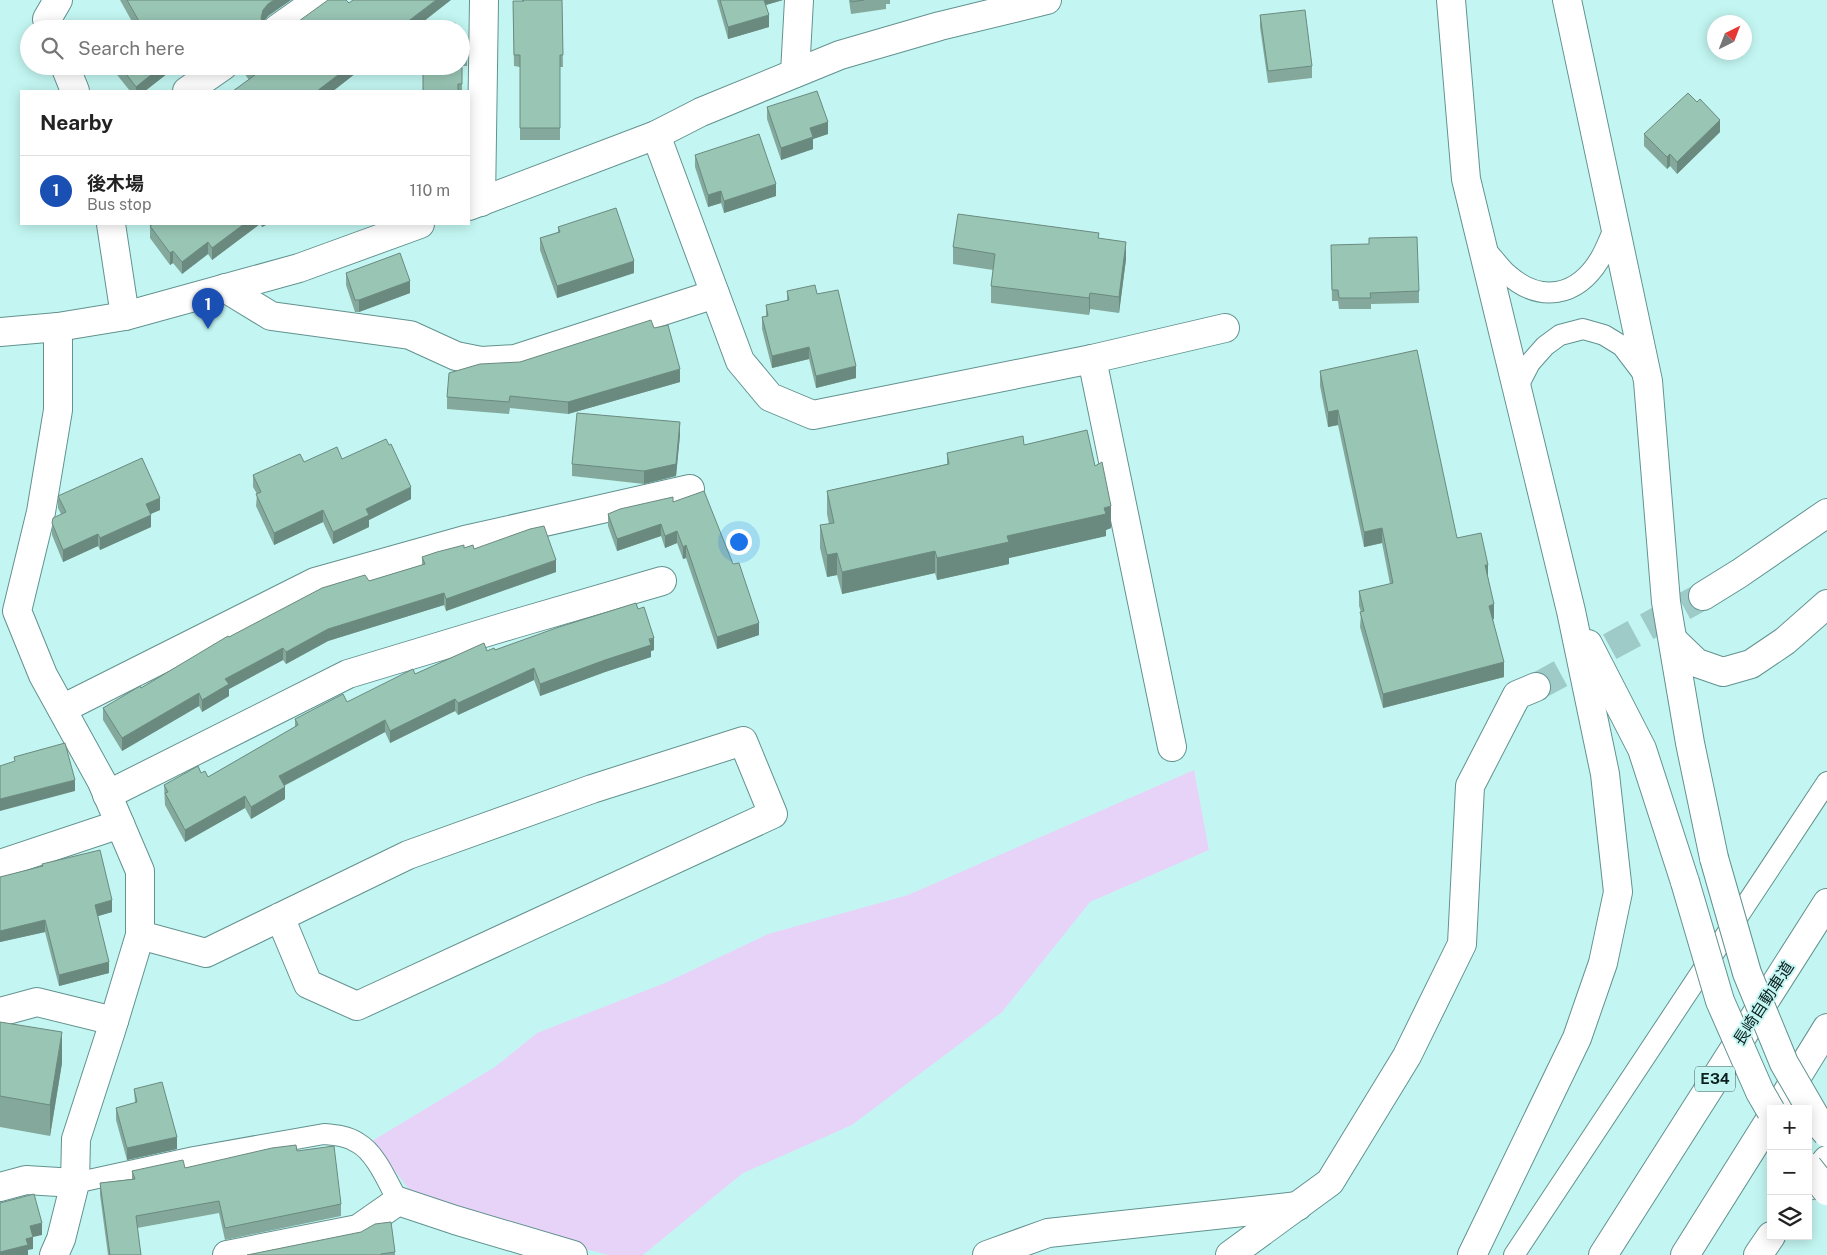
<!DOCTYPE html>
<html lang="en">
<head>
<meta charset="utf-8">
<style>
	body { margin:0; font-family:"Public Sans","Noto Sans JP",sans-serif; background:#f6f6f6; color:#222 }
	.controls { position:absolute; right:15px; bottom:15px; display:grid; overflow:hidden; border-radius:0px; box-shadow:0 2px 12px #0003 }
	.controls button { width:45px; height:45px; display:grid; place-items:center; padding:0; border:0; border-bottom:1px solid #e0e0e0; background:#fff; color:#222; font:25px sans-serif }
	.compass { position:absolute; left:1707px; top:15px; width:45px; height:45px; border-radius:50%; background:#fff; box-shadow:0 2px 12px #0003; rotate:42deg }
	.you { position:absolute; left:738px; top:541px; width:18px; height:18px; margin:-12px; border:4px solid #fff; border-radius:50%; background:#1a73e8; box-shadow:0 0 0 8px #1a73e833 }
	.badge { display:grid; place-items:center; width:32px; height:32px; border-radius:50%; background:#cf3f62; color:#fff; font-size:16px; font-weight:700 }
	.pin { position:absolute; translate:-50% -41px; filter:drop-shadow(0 1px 2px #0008) }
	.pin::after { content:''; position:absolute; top:26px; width:18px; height:15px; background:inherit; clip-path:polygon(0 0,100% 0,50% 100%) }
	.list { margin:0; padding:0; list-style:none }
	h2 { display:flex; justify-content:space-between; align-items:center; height:65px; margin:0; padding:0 20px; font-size:21px }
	h2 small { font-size:16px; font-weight:400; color:#767676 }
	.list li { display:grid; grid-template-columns:32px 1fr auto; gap:15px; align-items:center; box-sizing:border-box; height:70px; padding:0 20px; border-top:1px solid #e0e0e0 }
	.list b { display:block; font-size:19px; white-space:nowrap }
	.list p { margin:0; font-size:16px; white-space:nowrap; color:#767676 }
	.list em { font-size:16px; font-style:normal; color:#767676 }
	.icon { flex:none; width:28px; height:28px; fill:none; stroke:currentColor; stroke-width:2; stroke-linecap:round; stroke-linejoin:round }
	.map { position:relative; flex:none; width:1827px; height:1255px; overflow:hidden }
	.search { position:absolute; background:#fff; box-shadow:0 2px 12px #0003; left:20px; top:20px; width:450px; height:55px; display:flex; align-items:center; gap:12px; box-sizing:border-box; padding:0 18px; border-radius:28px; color:#767676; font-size:19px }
	.panel { position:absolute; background:#fff; box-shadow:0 2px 12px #0003; left:20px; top:90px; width:450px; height:135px; border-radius:0px }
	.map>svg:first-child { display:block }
</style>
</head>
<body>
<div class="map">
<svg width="1827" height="1255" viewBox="0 0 1827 1255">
	<rect width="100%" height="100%" fill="#c3f6f2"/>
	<path fill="#e8d3f8" d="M1194,770L1209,850L1090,902L1002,1012L852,1125L743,1173L643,1255H609L424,1209L372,1141L495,1067L537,1033L665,983L768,934L908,895Z"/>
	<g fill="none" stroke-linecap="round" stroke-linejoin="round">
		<path stroke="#9ecbc8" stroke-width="28" stroke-dasharray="28 14" stroke-linecap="butt" d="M1536,687L1703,596"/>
		<defs>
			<g id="lane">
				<path d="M1483,247C1491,255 1498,265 1506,273C1540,304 1577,297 1600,259C1606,249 1610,237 1615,227"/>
				<path d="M1517,388L1530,363L1545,346L1560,335L1583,329L1604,335L1622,346L1644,375"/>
				<path d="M75,1183L194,1157L324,1134C336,1135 348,1136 358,1143C376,1153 388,1183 398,1201"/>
				<path d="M1514,1255L1827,782"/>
			</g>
			<g id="street">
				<path d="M51,29L47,19L58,0"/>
				<path d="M277,29L318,0"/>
				<path d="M65,66L75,91"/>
				<path d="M795,73L799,0"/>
				<path d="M187,91L223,66"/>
				<path d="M656,135L740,361L770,397L813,415L1092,359L1225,328"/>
				<path d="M481,202L484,0"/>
				<path d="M111,224L125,316"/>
				<path d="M225,288L271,316L410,335L456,356L481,361L515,359L715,294"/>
				<path d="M1092,359L1172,747"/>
				<path d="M1703,596L1740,573L1827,513"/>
				<path d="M62,709L315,582L465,540L690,489"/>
				<path d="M107,795L348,674L514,624L662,581"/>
				<path d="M0,864L120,824"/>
				<path d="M140,935L206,953L408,855L592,789L743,741L773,814L357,1006L308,984L280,917"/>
				<path d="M0,1012L37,1002L114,1021"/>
				<path d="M0,1187L26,1180L75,1183"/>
				<path d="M54,1255L61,1239L75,1183L76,1139L111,1031L140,935V871L102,782L43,675L17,611L41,512L58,410V327"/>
				<path d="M227,1255L358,1229L398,1201L455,1220L573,1255"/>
				<path d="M987,1255L1048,1233L1298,1206"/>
				<path d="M1230,1255L1330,1182L1407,1056L1462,944L1470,786L1517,695L1536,687"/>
			</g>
			<g id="secondary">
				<path d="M469,206L656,135L701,112L840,55L940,26L1047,0"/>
				<path d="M0,332L58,327L125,316L299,268L420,224"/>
			</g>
			<g id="highway">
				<path d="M1451,0L1466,179L1571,611L1605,774L1618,892L1603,963L1577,1038L1472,1255"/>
				<path d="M1567,0L1648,381L1666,602L1690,743L1714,858"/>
				<path d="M1673,640L1697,663L1723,672L1751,664L1785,641L1827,604"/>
				<path d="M1588,644L1642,749L1685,882"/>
				<path d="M1777,1109L1827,1028"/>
				<path d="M1808,1186L1827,1160"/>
				<path d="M1603,1255L1827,903"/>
				<path d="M1685,1255L1771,1118"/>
				<path d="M1758,1255L1771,1236"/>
			</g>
		</defs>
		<use href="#lane" stroke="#62928f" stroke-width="22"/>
		<use href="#street" stroke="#62928f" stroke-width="30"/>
		<use href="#secondary" stroke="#62928f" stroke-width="30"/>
		<use href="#highway" stroke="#62928f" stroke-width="30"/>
		<use href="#lane" stroke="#fff" stroke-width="20"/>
		<use href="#street" stroke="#fff" stroke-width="28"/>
		<use href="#secondary" stroke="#fff" stroke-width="28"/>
		<use href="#highway" stroke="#fff" stroke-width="28"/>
		<defs>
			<g id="highway-bridge">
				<path d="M1714,858L1747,973L1784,1063L1820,1125L1827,1133"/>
				<path d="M1685,882L1720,1001L1760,1092L1771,1111"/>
				<path d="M1808,1167L1827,1191"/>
			</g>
		</defs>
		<use href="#highway-bridge" stroke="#62928f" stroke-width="30" stroke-linecap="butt"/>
		<use href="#highway-bridge" stroke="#fff" stroke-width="28"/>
	</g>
	<g fill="#84a99c">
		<path d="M120,0H291L268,16L263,22L264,26L268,29H133L135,27Z"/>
		<path d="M522,0H562L563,67H560V140H520V67L514,66L513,1H522Z"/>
		<path d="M717,0H783L766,5L769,27L728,39Z"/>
		<path d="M849,0H890V4H886V9L851,14Z"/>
		<path d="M1260,15L1312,66V78L1268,83L1260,27Z"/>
		<path d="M461,33L468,42L467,66H462V91H423Z"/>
		<path d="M110,66H177L145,91H130Z"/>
		<path d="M239,66H365L333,91H233L249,80Z"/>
		<path d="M1697,102L1720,132L1677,174L1670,166L1667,169L1644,146V134Z"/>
		<path d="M767,107L828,134L813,139V149L781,160L767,119Z"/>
		<path d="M695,155L776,196L724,213L721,203L708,207L695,167Z"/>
		<path d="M153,224H268L262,227L260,224L212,260L208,254L182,274L173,263L170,265L150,238V226Z"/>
		<path d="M558,227L634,273L557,298L540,250V238L558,232Z"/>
		<path d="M1099,238L1126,259L1119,313L1090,309L1089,315L991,303V286L993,270L953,264V247Z"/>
		<path d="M1331,256L1419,291V303L1371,304V309H1339L1338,301H1332Z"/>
		<path d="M346,273L410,293L359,312H355L346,285Z"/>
		<path d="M787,291L817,294L856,378L816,388L809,359L772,368L762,329V317L766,316V305L787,301Z"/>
		<path d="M654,328L680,382L568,414L510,408L509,414L447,409V397L520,362Z"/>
		<path d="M1320,371L1488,577L1494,619H1493L1504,677L1383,708L1360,627L1361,612L1359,606V591L1390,584L1382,543L1364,547L1338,425L1328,427L1320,386Z"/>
		<path d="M680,435L676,476L644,484L572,476V464Z"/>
		<path d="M1024,445L1095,466L1111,528L1106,530V536L1009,558V564L937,580L935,573L842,594L837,575L827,577L820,548V525L829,524L827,514V491L947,464V453Z"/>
		<path d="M342,459L411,499L369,520V527L333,544L323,522L274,545L256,506L257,494L253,487V475L304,462Z"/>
		<path d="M58,496L160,510L150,514L151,527L100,550L98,546L63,562L52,535V523L61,514L58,508Z"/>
		<path d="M673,502L759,635L717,649L686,558L683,559L677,543L665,548L661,536L617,551L608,526V514Z"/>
		<path d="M464,548L474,549L556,572L446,611L444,605L328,641L286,664L283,660L229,689V696L202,712L199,706L122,751L103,720V708L141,688L229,637L369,581L422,565V557Z"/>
		<path d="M638,609L654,650L651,651V657L605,672L540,696L534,680L458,715L455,711L390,743L385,732L284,786L285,799L251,819L245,808L185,842L165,805L164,785L201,773L208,777L295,727V719L347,702L415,674L487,651L495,650Z"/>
		<path d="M42,864L112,912L98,916L109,973L59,986L45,932L0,942V877L42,867Z"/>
		<path d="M0,1022L62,1063L50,1136L0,1127Z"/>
		<path d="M134,1089L177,1149L127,1160L116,1120V1108L135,1103Z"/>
		<path d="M297,1151L341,1204V1216L225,1240L219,1213L137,1228L141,1255H108L100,1195V1183L132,1179V1171L185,1168Z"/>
		<path d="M395,1252V1255H247Z"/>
	</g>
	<g fill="#6b8a7f">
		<path d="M274,0H291L268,16L263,22L261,18L263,10L268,4Z"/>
		<path d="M436,0H451L414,29H398Z"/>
		<path d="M762,0H783L762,6Z"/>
		<path d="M769,15V27L728,39V27Z"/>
		<path d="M162,66H177L145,91H136V87Z"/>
		<path d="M350,66H365L333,91H317Z"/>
		<path d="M1720,120V132L1677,174V162Z"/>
		<path d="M828,122V134L813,139V149L781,160V148L810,128Z"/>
		<path d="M1670,154V166L1667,169V157Z"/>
		<path d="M776,184V196L724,213V201Z"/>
		<path d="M721,191V203L708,207V195Z"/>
		<path d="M244,224H260L212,260V248Z"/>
		<path d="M262,224H268L262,227Z"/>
		<path d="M208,242V254L182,274V262Z"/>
		<path d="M1126,242V259L1119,313V297Z"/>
		<path d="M173,251V263L170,265V253Z"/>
		<path d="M634,261V273L557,298V286Z"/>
		<path d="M410,281V293L359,312V300Z"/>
		<path d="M1090,293V309L1089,315V298Z"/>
		<path d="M809,347V359L772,368V356Z"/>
		<path d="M856,366V378L816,388V376Z"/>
		<path d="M680,369V382L568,414V402Z"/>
		<path d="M1338,410V425L1328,427V412Z"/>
		<path d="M680,422V435L676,476L644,484V471Z"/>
		<path d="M411,487V499L369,520V527L333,544V532L366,509Z"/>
		<path d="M160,498V510L146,516V504Z"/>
		<path d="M1111,506V528L1106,530V536L1009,558V564L937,580V558L1007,536Z"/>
		<path d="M323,510V522L274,545V533Z"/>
		<path d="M151,515V527L100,550V538Z"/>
		<path d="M661,524V536L617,551V539Z"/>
		<path d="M1382,528V543L1364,547V532Z"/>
		<path d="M677,531V543L665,548V536Z"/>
		<path d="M98,534V546L63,562V550Z"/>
		<path d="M686,545V558L683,559V547Z"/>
		<path d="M935,551V573L842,594V572Z"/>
		<path d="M837,553V575L827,577V555Z"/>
		<path d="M556,560V572L446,611V599Z"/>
		<path d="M1485,565H1488V580Z"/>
		<path d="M444,593V605L328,641L286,664V652L328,629Z"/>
		<path d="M1494,604V619L1489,620V606Z"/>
		<path d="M759,623V635L717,649V637Z"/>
		<path d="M654,638V650L651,651V657L605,672L540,696V684Z"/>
		<path d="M283,648V660L229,689V696L202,712V700L225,679Z"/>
		<path d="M1504,662V677L1383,708V694Z"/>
		<path d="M534,668V680L458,715V703Z"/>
		<path d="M199,693V706L122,751V738Z"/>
		<path d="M455,699V711L390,743V731Z"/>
		<path d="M385,720V732L279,788V776Z"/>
		<path d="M75,780V791L0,811V799Z"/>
		<path d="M285,787V799L251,819V807Z"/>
		<path d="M245,796V808L185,842V830Z"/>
		<path d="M112,900V912L95,917V905Z"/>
		<path d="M45,920V932L0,942V931Z"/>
		<path d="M109,962V973L59,986V975Z"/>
		<path d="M62,1032V1063L50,1136V1105Z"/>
		<path d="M177,1137V1149L127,1160V1148Z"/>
		<path d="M42,1223V1235L33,1237V1249L28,1250V1255H0V1252L30,1226Z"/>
	</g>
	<g fill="#99c5b5" stroke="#6b8a7f">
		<path d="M127,0H274L268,4L263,10L261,18L264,26L268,29H220L219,28L218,29H133L140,23Z"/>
		<path d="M328,0H346L349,3L353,0H436L398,29H288Z"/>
		<path d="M523,0H562L563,55H560V128H520V55H514L513,1H524Z"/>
		<path d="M720,0H764L769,15L728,27Z"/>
		<path d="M851,0H864L851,2Z"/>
		<path d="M1305,10L1312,66L1268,71L1260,15Z"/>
		<path d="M424,23H455L458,29H424Z"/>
		<path d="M461,33L468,42L467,54H462V84H458V91H423V66H461Z"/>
		<path d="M120,66H162L136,87Z"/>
		<path d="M248,66H350L317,91H233L255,75Z"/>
		<path d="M817,91L828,122L810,128L813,137L781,148L767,107Z"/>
		<path d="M1688,93L1697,102L1700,99L1720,120L1677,162L1670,154L1667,157L1644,134Z"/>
		<path d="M759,134L776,184L724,201L721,191L708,195L695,155Z"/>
		<path d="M616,208L634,261L557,286L540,238L560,232L558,227Z"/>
		<path d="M958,214L1099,233L1098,238L1126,242L1119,297L1090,293L1089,298L991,286L995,254L953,247Z"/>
		<path d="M153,224H244L212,248L208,242L182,262L173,251L170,253L150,226Z"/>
		<path d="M1417,237L1419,291L1370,293L1371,298H1339L1338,290H1332L1331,245L1369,244V238Z"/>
		<path d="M400,253L410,281L359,300H355L346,273Z"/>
		<path d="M815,285L817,294L838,290L856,366L816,376L809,347L772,356L762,317L768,316L766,305L789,300L787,291Z"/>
		<path d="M651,320L654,328L668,325L680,369L568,402L510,396L509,402L447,397L449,373L480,364L520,362Z"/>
		<path d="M1417,350L1457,538L1481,533L1488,565H1485L1494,604L1489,606L1504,662L1383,694L1360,612L1364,611L1359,591L1393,583L1382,528L1364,532L1338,410L1328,412L1320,371Z"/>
		<path d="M577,413L680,422L676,464L644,471L572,464Z"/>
		<path d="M1087,430L1095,466L1102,462L1111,506L1104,508L1106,514L1007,536L1009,542L937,558L935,551L842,572L837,553L827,555L820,525L834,523L827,491L949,464L947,453L1023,436L1024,445Z"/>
		<path d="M386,439L389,445L391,444L411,487L366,509L369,515L333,532L323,510L274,533L256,494L261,492L253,475L300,454L304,462L337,447L342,459Z"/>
		<path d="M142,458L160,498L146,504L151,515L100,538L98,534L63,550L52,523L53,518L66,512L58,496Z"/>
		<path d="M704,491L733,564L739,563L759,623L717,637L686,545L683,547L677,531L665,536L661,524L617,539L608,514L620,509L673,497V502Z"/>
		<path d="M544,526L556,560L446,599L444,593L328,629L286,652L283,648L225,679L229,684L202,700L199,693L122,738L103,708L140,686L141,688L228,636L229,637L322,588L365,575L369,581L425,564L422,557L437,552L464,545V548L473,545L474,549L530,529Z"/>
		<path d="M636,603L638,609L644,607L654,638L649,639L651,645L605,660L540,684L534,668L458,703L455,699L390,731L385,720L279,776L285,787L251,807L245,796L185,830L165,793L168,792L164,785L198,766L201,773L205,771L208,777L298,725L295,719L343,694L347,702L413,669L415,674L484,643L487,651L494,648L495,650L559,627Z"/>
		<path d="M65,743L75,780L0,799V766L15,761L14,757Z"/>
		<path d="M100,850L112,900L95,905L109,962L59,975L45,920L0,931V877L43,866L42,864Z"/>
		<path d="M0,1022L62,1032L50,1105L0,1096Z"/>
		<path d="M162,1082L177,1137L127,1148L116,1108L137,1102L134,1089Z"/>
		<path d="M296,1145L297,1151L334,1146L341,1204L225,1228L219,1201L136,1216L141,1255H110L100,1183L135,1179L132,1171L183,1160L185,1168L272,1148Z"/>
		<path d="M34,1194L42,1223L30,1226L33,1237L26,1239L28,1245L0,1252V1203Z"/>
		<path d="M391,1222L395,1252L381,1254V1255H247L361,1232L375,1224Z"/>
	</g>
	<g text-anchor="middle" stroke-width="4" stroke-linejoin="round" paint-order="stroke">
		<rect fill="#c3f6f2" stroke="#43605e" stroke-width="1" x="1695" y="1066.5" width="40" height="25" rx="4"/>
		<g font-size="15" font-weight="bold" fill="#0c201f">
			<text x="1715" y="1084">E34</text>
		</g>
		<g font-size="16" fill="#0c201f" stroke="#c3f6f2">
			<text transform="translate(1763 1003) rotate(-57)" y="6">長崎自動車道</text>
		</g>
	</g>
</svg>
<div class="controls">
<button>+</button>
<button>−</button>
<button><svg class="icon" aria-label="layers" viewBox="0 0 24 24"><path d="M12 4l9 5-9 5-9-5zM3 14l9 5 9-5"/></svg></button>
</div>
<svg class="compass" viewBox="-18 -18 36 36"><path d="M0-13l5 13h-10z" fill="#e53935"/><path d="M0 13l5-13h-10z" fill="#767676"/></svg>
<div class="you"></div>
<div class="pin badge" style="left:208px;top:329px;background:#1a4fb4">1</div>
<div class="search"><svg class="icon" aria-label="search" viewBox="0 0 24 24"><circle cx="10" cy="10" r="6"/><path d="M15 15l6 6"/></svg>Search here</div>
<section class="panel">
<h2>Nearby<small></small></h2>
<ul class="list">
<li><span class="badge" style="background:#1a4fb4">1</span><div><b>後木場</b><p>Bus stop</p></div><em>110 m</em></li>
</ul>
</section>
</div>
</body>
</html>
